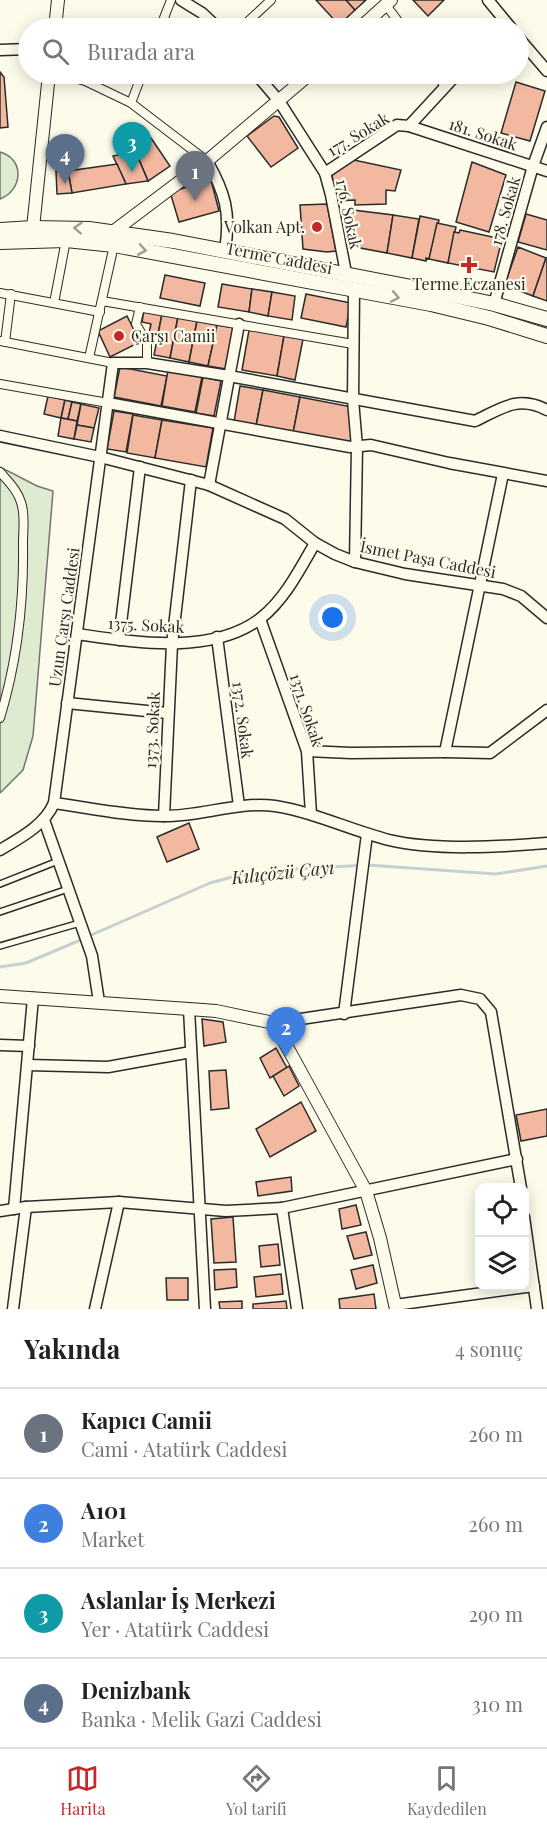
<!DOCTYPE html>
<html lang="tr">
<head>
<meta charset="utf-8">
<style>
	body { margin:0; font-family:"Playfair Display",serif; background:#f6f6f6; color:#222 }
	.controls { position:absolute; right:18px; bottom:18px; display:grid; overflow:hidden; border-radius:12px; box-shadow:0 3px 15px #0003 }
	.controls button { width:54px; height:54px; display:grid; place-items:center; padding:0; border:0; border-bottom:2px solid #e0e0e0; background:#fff; color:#222; font:30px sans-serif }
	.you { position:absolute; left:333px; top:618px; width:21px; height:21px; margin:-15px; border:4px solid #fff; border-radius:50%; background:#1a73e8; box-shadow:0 0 0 9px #1a73e833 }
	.badge { display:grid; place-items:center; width:39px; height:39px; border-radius:50%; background:#c62828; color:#fff; font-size:20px; font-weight:700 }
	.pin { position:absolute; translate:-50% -50px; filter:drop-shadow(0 2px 3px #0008) }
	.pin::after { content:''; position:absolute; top:32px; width:21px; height:18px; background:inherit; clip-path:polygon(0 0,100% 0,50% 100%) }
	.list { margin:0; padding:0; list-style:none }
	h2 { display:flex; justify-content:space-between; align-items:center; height:78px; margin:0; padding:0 24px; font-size:26px }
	h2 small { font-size:20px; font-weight:400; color:#767676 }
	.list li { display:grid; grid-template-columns:39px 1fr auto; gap:18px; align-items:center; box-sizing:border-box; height:90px; padding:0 24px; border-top:2px solid #e0e0e0 }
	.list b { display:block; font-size:22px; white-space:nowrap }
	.list p { margin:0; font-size:20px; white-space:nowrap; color:#767676 }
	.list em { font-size:20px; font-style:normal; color:#767676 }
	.icon { flex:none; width:33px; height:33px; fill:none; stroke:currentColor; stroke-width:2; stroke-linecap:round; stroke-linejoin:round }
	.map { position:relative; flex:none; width:547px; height:1309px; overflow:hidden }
	.search { position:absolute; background:#fff; box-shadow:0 3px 15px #0003; left:18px; right:18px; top:18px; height:66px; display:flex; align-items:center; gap:15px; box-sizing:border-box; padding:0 21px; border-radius:33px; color:#767676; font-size:22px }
	.sheet { height:438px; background:#fff }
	nav { display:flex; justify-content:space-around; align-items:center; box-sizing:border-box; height:84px; border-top:2px solid #e0e0e0; background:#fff; font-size:16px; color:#767676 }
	nav a { display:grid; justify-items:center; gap:3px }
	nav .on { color:#c62828 }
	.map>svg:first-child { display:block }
</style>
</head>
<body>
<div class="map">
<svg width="547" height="1309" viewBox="0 0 547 1309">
	<rect width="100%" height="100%" fill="#fdfbea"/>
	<g fill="#deebd1" stroke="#74746e" stroke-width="1.5">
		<path d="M0,152C25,159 23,190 0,199Z"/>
		<path d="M0,467L37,486L53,491L33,736L23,770L0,793Z"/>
	</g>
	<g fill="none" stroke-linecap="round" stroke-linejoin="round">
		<g stroke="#c7d0d0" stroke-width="3">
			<path d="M89,936L210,883L236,876L277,870L367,865L496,874L547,866"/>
			<path d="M0,967L26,963L83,939"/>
		</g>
	</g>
	<g fill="#f2b8a0" stroke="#2b2b2b" stroke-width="1.5">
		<path d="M316,0H346L355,10L339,25Z"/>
		<path d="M346,0H366L355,10Z"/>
		<path d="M413,0H444L428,16Z"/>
		<path d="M0,72L4,77L8,127L0,128Z"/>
		<path d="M516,82L545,91L530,141L501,133Z"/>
		<path d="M274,116L279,117L298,148L271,167L247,136Z"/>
		<path d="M151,138L170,166L148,181L137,155Z"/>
		<path d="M127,153L129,158L137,155L148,181L126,184L113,156Z"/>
		<path d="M349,159L401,170L395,191L386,190V204L355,205V200L337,201L332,176L334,170Z"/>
		<path d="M472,162L506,175L489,232L456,222Z"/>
		<path d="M117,164L126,184L72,193L68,171Z"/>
		<path d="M56,171H68L72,193L57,194Z"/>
		<path d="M211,180L219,211L179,222L170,192Z"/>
		<path d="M327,204L336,251L327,252L303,249L300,205Z"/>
		<path d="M345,209L393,215L387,253L355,247Z"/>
		<path d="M526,214L547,220V250L518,242Z"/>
		<path d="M393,215L419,219L412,258L387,253Z"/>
		<path d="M420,216L439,220L429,259L426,258V261L412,258Z"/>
		<path d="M437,223L456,227L448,263L429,259Z"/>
		<path d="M460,230L502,239L494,272L448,263L454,232L459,233Z"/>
		<path d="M518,247L546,258L533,296L512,288L506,281Z"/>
		<path d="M546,258H547V301L533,296Z"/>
		<path d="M165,275L205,283L200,306L160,298Z"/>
		<path d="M222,284L252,289L249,312L218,307Z"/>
		<path d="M252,289L272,292L268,316L249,312Z"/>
		<path d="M272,292L295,296L292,320L268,316Z"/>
		<path d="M306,294L351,303L346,327L301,318Z"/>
		<path d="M144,310L162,314L158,334L149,333L151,324L142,322Z"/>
		<path d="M162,314L178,317L170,358L154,355Z"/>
		<path d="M127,316L140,342L110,357L98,331Z"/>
		<path d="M178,317L197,321L189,362L170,358Z"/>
		<path d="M197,321L217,325L208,366L189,362Z"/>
		<path d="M217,325L235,328L226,369L208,366Z"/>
		<path d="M249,330L284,336L277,376L242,370Z"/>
		<path d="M284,336L303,339L295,380L277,376Z"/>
		<path d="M120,367L167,376L161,406L114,397Z"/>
		<path d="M168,370L202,377L195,412L162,406Z"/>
		<path d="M203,377L221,381L214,416L196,413Z"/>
		<path d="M240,386L263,390L256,426L234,422Z"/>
		<path d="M263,390L300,397L293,433L256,426Z"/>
		<path d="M48,396L65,400L61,418L44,414Z"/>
		<path d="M300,397L352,407L353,442L293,433Z"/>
		<path d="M65,400L72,402L68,419L61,418Z"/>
		<path d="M72,402L81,404L77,421L68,419Z"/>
		<path d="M81,404L99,408L94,428L77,425Z"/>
		<path d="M114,411L133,414L126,452L107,449Z"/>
		<path d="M133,415L162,420L155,458L127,453Z"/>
		<path d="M61,418L77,421L74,439L58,436Z"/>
		<path d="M162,420L213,428L206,467L155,458Z"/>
		<path d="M77,425L94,428L91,442L74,439Z"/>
		<path d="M189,823L199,849L167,862L157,837Z"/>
		<path d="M202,1019L223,1022L226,1042L204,1046Z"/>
		<path d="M276,1048L287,1068L270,1078L260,1058Z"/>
		<path d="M289,1066L299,1086L284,1096L273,1076Z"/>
		<path d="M226,1070L229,1108L211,1110L209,1071Z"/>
		<path d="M301,1102L316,1131L270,1157L256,1129Z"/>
		<path d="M547,1109V1136L521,1141L516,1115Z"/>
		<path d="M291,1177L292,1191L258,1196L256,1182Z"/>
		<path d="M356,1205L361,1225L342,1229L339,1209Z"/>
		<path d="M233,1217L236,1262L214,1263L211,1219Z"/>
		<path d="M366,1232L372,1255L354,1259L347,1236Z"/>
		<path d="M278,1244L280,1265L261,1267L259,1246Z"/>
		<path d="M373,1265L377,1283L356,1289L351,1270Z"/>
		<path d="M236,1269L237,1287L215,1290L214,1270Z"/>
		<path d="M281,1274L283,1294L256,1297L254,1277Z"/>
		<path d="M166,1278H188V1300H167Z"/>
		<path d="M374,1294L376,1309H340L339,1299Z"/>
		<path d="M242,1301V1309H220L219,1302Z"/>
		<path d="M286,1301L287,1309H253V1304Z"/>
	</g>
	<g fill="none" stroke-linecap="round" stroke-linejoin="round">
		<defs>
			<g id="service">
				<path d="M0,884L58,861"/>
				<path d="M0,912L68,889"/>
				<path d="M0,946L80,923"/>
			</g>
			<g id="pedestrian">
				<path d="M386,5L403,28"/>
				<path d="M160,28L171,0"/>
				<path d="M241,28L271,0"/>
				<path d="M60,74L85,81L131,103L207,161"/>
				<path d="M436,74L445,86"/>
				<path d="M131,103L142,74"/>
				<path d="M0,293L100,312"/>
				<path d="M102,301L353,344"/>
				<path d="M54,303L66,240"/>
				<path d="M140,307L136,324L147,343V363"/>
				<path d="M0,341L113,363"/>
				<path d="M5,342L11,294"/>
				<path d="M89,358L114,245"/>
				<path d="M0,384L108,403"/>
				<path d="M0,472C9,482 19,492 22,506C25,518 23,532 23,543C24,602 17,662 0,718"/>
			</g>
			<g id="minor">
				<path d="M181,0L202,13L218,28"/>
				<path d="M488,0L511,28"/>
				<path d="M518,37L547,71"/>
				<path d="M0,50L28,49"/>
				<path d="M256,74L279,101L325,173L331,195L346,273"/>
				<path d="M409,126L547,171"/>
				<path d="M207,161C225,192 231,213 225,250"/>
				<path d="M325,173L397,125L409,126L457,74"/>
				<path d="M354,289L353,400L357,447L355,562"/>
				<path d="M494,304L533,166L547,127"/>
				<path d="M108,403L350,447L371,445L449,463L547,481"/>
				<path d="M0,436L100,457L209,485L285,519L315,543L335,554L355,562L405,574L503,589L521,596L547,618"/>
				<path d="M209,485L239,324"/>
				<path d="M260,619L307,751L311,814"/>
				<path d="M77,634C133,642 212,656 261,618C285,599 300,569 315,543"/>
				<path d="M217,637L239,806"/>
				<path d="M119,640L140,467"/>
				<path d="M67,703L167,713"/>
				<path d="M307,751L351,753L445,752L503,474"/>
				<path d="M445,752L490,753L547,710"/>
				<path d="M54,803C90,808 126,816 162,816C200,817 237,801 275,806C314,812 350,830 389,840C435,851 500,847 547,843"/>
				<path d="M164,816L172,644L191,480"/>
				<path d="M44,820L92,956L99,1002"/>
				<path d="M0,850C20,838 45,825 54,803L113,363H147L229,376L475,421C502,408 518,395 547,410"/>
				<path d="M189,1009L205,1309"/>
				<path d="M344,1014L367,834"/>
				<path d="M274,1023L461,995L480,999L491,1012L521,1188"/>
				<path d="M0,1045L29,1046"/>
				<path d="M28,1065L108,1067L191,1052"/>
				<path d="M282,1208L297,1309"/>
				<path d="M14,1209L33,998"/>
				<path d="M0,1211L26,1207L119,1202L226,1211L282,1208L517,1159"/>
				<path d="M524,1217L537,1309"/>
				<path d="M395,1305L534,1286"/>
				<path d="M13,1309L26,1207"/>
				<path d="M95,1309L119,1202"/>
			</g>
			<g id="tertiary">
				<path d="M55,28L58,0"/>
				<path d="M360,28L391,0"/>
				<path d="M33,228L49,74"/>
				<path d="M114,231L207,161L310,74"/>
				<path d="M0,996L189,1009L216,1011L274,1023L366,1191L380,1238L396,1309"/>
			</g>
			<g id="secondary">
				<path d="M0,230L33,228L89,229L173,241L422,289L494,304L547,319"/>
				<path d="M0,242L66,240L114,245L431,304L489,318L547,336"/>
			</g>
		</defs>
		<use href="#service" stroke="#2b2b2b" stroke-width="8"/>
		<use href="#pedestrian" stroke="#2b2b2b" stroke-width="10"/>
		<use href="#minor" stroke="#2b2b2b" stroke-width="13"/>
		<use href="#tertiary" stroke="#2b2b2b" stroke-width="14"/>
		<use href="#secondary" stroke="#2b2b2b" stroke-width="16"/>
		<use href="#service" stroke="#fdfbea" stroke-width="5"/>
		<use href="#pedestrian" stroke="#fdfbea" stroke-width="8"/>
		<use href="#minor" stroke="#fdfbea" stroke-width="10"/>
		<use href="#tertiary" stroke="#fdfbea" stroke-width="12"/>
		<use href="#secondary" stroke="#fdfbea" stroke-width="14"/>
	</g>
	<defs><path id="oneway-chevron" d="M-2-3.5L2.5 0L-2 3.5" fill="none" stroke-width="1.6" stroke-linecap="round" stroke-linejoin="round" transform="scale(1.5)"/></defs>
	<g stroke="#9e9d94">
		<use href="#oneway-chevron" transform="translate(78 228) rotate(-177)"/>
		<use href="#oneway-chevron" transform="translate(142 250) rotate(10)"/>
		<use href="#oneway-chevron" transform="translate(395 297) rotate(11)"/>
	</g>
	<g fill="#c62828" stroke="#fdfbea" stroke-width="2">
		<circle cx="317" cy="227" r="6"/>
		<path d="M466 256h6v6h6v6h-6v6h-6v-6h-6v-6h6z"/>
		<circle cx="119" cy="336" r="6"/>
	</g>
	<g text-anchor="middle" stroke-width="4.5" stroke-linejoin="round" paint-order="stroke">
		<g font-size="16" fill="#2b2b2b" stroke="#fdfbea">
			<text transform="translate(358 134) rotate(-31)" y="6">177. Sokak</text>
			<text transform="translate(483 134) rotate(18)" y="6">181. Sokak</text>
			<text transform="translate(505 211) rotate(-74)" y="6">178. Sokak</text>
			<text transform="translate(349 214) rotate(78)" y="6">176. Sokak</text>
			<text transform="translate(279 258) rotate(11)" y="6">Terme Caddesi</text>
			<text transform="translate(428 559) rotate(11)" y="6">İsmet Paşa Caddesi</text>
			<text transform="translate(64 617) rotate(-82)" y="6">Uzun Çarşı Caddesi</text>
			<text transform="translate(146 625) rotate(3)" y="6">1375. Sokak</text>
			<text transform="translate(307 710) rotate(72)" y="6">1371. Sokak</text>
			<text transform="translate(243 720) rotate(83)" y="6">1372. Sokak</text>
			<text transform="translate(152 730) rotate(-87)" y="6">1373. Sokak</text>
		</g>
		<g font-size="16" fill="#2b2b2b" stroke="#fdfbea" text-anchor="end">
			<text x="305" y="233">Volkan Apt.</text>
			<text x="469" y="290" text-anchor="middle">Terme Eczanesi</text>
			<text x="131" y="342" text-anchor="start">Çarşı Camii</text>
		</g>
		<g font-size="18" font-style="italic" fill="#2b2b2b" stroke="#fdfbea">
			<text transform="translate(283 873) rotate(-6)" y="6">Kılıçözü Çayı</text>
		</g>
	</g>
</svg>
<div class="controls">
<button><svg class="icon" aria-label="locate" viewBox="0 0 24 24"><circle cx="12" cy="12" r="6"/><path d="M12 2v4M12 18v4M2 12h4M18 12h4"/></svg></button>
<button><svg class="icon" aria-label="layers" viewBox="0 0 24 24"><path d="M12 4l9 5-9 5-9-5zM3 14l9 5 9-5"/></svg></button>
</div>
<div class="you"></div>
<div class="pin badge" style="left:195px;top:201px;background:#6b7280">1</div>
<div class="pin badge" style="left:286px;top:1057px;background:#3f7fe0">2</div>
<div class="pin badge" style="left:132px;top:172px;background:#0f9aa8">3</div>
<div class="pin badge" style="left:65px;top:184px;background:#5c6f8a">4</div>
<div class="search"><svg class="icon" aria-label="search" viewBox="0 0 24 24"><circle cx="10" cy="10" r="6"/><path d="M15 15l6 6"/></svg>Burada ara</div>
</div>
<section class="sheet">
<h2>Yakında<small>4 sonuç</small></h2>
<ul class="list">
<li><span class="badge" style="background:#6b7280">1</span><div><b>Kapıcı Camii</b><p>Cami · Atatürk Caddesi</p></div><em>260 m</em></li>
<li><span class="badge" style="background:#3f7fe0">2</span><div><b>A101</b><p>Market</p></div><em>260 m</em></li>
<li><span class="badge" style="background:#0f9aa8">3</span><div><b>Aslanlar İş Merkezi</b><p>Yer · Atatürk Caddesi</p></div><em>290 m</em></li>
<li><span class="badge" style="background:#5c6f8a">4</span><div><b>Denizbank</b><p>Banka · Melik Gazi Caddesi</p></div><em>310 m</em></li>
</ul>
</section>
<nav>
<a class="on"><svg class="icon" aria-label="map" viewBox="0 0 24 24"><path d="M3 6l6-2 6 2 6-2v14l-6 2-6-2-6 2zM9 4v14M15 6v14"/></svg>Harita</a>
<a><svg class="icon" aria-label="directions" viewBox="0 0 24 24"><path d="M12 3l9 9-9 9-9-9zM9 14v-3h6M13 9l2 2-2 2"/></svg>Yol tarifi</a>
<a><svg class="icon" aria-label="saved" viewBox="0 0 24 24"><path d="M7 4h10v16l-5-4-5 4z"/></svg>Kaydedilen</a>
</nav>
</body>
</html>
